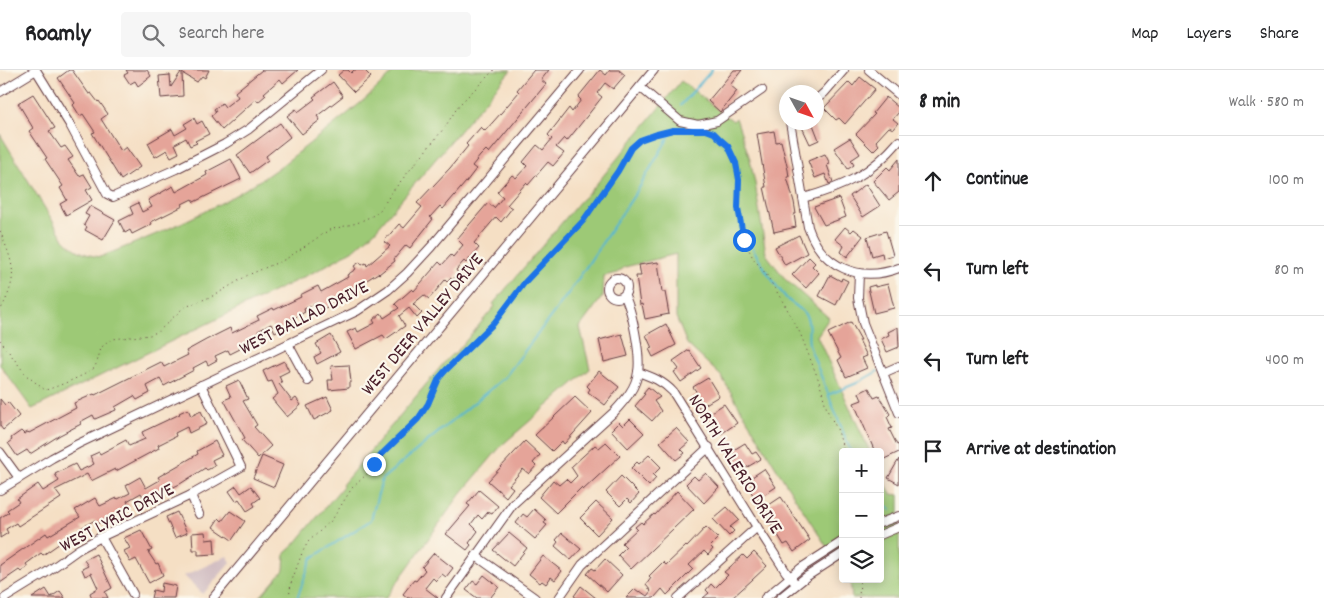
<!DOCTYPE html>
<html lang="en">
<head>
<meta charset="utf-8">
<style>
	body { margin:0; font-family:Dekko,sans-serif; background:#f6f6f6; color:#202124 }
	.controls { position:absolute; right:15px; bottom:15px; display:grid; overflow:hidden; border-radius:5px; box-shadow:0 2px 12px #0003 }
	.controls button { width:45px; height:45px; display:grid; place-items:center; padding:0; border:0; border-bottom:1px solid #e0e0e0; background:#fff; color:#202124; font:25px sans-serif }
	.compass { position:absolute; left:779px; top:15px; width:45px; height:45px; border-radius:50%; background:#fff; box-shadow:0 2px 12px #0003; rotate:130deg }
	.stop { position:absolute; width:15px; height:15px; margin:-11px; border:4px solid #1a73e8; border-radius:50%; background:#fff }
	.stop.end { background:#1a73e8; border-color:#fff; box-shadow:0 1px 5px #0008 }
	.list { margin:0; padding:0; list-style:none }
	h2 { display:flex; justify-content:space-between; align-items:center; height:65px; margin:0; padding:0 20px; font-size:21px }
	h2 small { font-size:16px; font-weight:400; color:#757577 }
	.list li { display:grid; grid-template-columns:32px 1fr auto; gap:15px; align-items:center; box-sizing:border-box; height:90px; padding:0 20px; border-top:1px solid #e0e0e0 }
	.list b { display:block; font-size:19px; white-space:nowrap }
	.list em { font-size:16px; font-style:normal; color:#757577 }
	.icon { flex:none; width:28px; height:28px; fill:none; stroke:currentColor; stroke-width:2; stroke-linecap:round; stroke-linejoin:round }
	.map { position:relative; flex:none; width:899px; height:528px; overflow:hidden }
	header { display:flex; align-items:center; gap:30px; box-sizing:border-box; height:70px; padding:0 25px; background:#fff; border-bottom:1px solid #e0e0e0 }
	header strong { font-size:24px }
	nav { display:flex; gap:28px; margin-inline-start:auto; font-size:18px }
	.search { width:350px; height:45px; background:#f6f6f6; display:flex; align-items:center; gap:12px; box-sizing:border-box; padding:0 18px; border-radius:5px; color:#757577; font-size:19px }
	main { display:flex }
	aside { flex:1; background:#fff }
	.map>svg:first-child { display:block }
</style>
</head>
<body>
<header>
<strong>Roamly</strong>
<div class="search"><svg class="icon" aria-label="search" viewBox="0 0 24 24"><circle cx="10" cy="10" r="6"/><path d="M15 15l6 6"/></svg>Search here</div>
<nav><a>Map</a><a>Layers</a><a>Share</a></nav>
</header>
<main>
<div class="map">
<svg width="899" height="528" viewBox="0 0 899 528">
	<rect width="100%" height="100%" fill="#fbf7ec"/>
	<filter id="ink" filterUnits="userSpaceOnUse"><feTurbulence type="fractalNoise" baseFrequency=".02" numOctaves="2"/><feDisplacementMap in="SourceGraphic" scale="10" xChannelSelector="R" yChannelSelector="G"/><feConvolveMatrix kernelMatrix="1 2 1 2 8 2 1 2 1" color-interpolation-filters="sRGB"/></filter>
	<filter id="wash" filterUnits="userSpaceOnUse"><feTurbulence type="fractalNoise" baseFrequency=".0096" numOctaves="4" result="noise"/><feDisplacementMap in="SourceGraphic" scale="20" xChannelSelector="R" yChannelSelector="G"/><feGaussianBlur stdDeviation="1.12" result="paint"/><feColorMatrix in="noise" values="0 0 0 0 0 0 0 0 0 0 0 0 0 0 0 0 0 1.4 0 .05"/><feComposite in="paint" operator="in"/></filter>
	<g filter="url(#wash)">
		<rect width="100%" height="100%" fill="#f5dfc4"/>
		<path fill="#d2bec2" d="M227,486L231,492L203,524L184,506Z"/>
		<g fill="#9dc976" stroke="#747450">
			<path d="M395,0H511L374,162L355,179L318,200L32,339L0,295V64L63,168C74,180 84,185 100,187C154,166 208,143 257,112C282,97 304,77 327,60C351,41 375,22 395,0Z"/>
			<path d="M681,11L733,51L736,48L750,89L755,113L766,184L786,210L829,248L817,266L870,382H843V487L836,491L786,414L721,306L687,274L676,247V184L625,197L617,203L604,206L603,226L580,257L590,299L502,375L459,426L386,528H259L284,500L285,483L294,475L343,416L342,415L448,288L452,284L454,285L495,236L493,234L581,130L589,123Z"/>
			<path d="M880,402L891,424L899,425V528H852L850,509H880Z"/>
		</g>
		<g fill="none" stroke-linecap="round" stroke-linejoin="round">
			<g stroke="#53b6d1" stroke-width="2">
				<path d="M681,35L712,0"/>
				<path d="M750,173C760,192 773,213 787,229C794,236 803,238 807,248C811,257 806,267 810,278L851,382"/>
				<path d="M830,324L857,313L878,301"/>
				<path d="M880,431L891,440"/>
				<path d="M297,528L312,488L371,450L382,409L505,307L570,221L639,118L670,65"/>
			</g>
		</g>
		<g id="blocks">
			<g fill="#e5a499">
				<path d="M69,0H72L89,24L91,23L98,32L99,31L108,44L101,49L121,81L126,77L140,97L121,110L92,63L95,62L83,44L80,46L73,35L75,33L58,8Z"/>
				<path d="M126,0H147L151,6L138,16L135,11L130,14L124,5L128,3Z"/>
				<path d="M177,0H209L205,8L202,6L197,12L182,3L183,26L161,28L159,6L170,5L171,17L181,2Z"/>
				<path d="M262,0H298L283,13L280,9L264,23L266,25L258,32L256,29L222,60L211,46L216,42L214,39L222,33L225,37L238,27L235,22Z"/>
				<path d="M344,0H348L351,3L354,0H364L371,7L354,22L338,5Z"/>
				<path d="M534,0H549L541,10L546,14L489,83L486,80L480,86L472,96L476,99L466,112L443,139L440,136L430,147L433,149L410,178L406,175L394,189L395,191L379,204L378,203L362,213L364,216L354,224L321,240L317,233L304,239L305,242L292,249L294,252L275,262L271,254L258,261L261,267L239,277L240,279L230,284L228,280L215,286L217,290L208,295L206,291L193,298L194,300L164,316L160,309L147,316L150,323L137,330L134,326L115,337L116,340L95,349L93,345L80,352L81,354L60,365L30,384L27,380L17,386L8,373L12,370L11,368L21,361L24,364L28,362L29,363L76,338L74,333L94,324L95,325L161,292L164,297L188,285L186,281L206,270L230,258L232,263L259,250L257,246L273,238L274,240L301,227L300,225L318,216L321,222L348,207L347,205L356,199L354,196L360,192L362,195L366,193L367,196L390,176L384,171L399,154L404,158L422,137L417,133L450,98L468,76L466,74L481,57L485,61L501,43L519,22L517,20Z"/>
				<path d="M600,0L606,5L610,0H619L625,5L613,19L605,13L597,23L602,27L591,41L567,71L564,68L556,77L564,83L553,96L548,92L528,115L526,113L507,135L512,138L501,152L496,147L474,173L479,178L466,193L464,191L456,200L458,203L453,210L450,208L447,212L445,210L429,229L424,225L413,234L422,243L417,248L409,238L399,246L405,256L386,269L383,265L356,279L347,262L356,258L358,262L375,253L373,250L381,243L384,248L399,238L395,234L412,219L414,221L439,192L442,195L451,185L453,187L463,175L457,169L488,133L494,138L503,127L497,122L512,105L516,108L527,96L523,92L537,75L543,80L552,69L548,65L569,38L572,42L581,30L578,27Z"/>
				<path d="M734,0H742L730,15L737,21L720,42L708,31Z"/>
				<path d="M860,7L875,19L845,54L839,48L836,50L824,38L849,12L853,16Z"/>
				<path d="M333,12L343,26L317,46L320,50L302,64L287,46L296,39L298,42L315,29L313,27Z"/>
				<path d="M33,24L55,58L49,61L61,78L65,76L73,87L68,90L79,106L84,104L92,117L86,120L92,130L66,145L60,134L67,130L60,118L63,116L45,89L47,88L29,61L33,58L18,33Z"/>
				<path d="M886,27L899,38V42L893,49L898,53L893,59L889,57L876,71L879,75L873,81L856,64L875,44L873,43Z"/>
				<path d="M194,48L197,54L202,51L209,64L195,71L197,73L190,76L186,68L175,74L179,83L171,87L167,80L155,87L148,73L172,59L175,65L187,58L184,54Z"/>
				<path d="M812,52L819,70L810,74L802,57Z"/>
				<path d="M280,53L290,67L266,86L268,90L250,103L237,85Z"/>
				<path d="M774,61L776,72L781,71L788,100L789,107H787L794,132L796,144H794L796,157L774,162L764,117H766L757,64Z"/>
				<path d="M850,68L860,84L851,90L854,95L848,99L834,78Z"/>
				<path d="M825,84L830,94L827,95L833,112L829,114L825,104L815,108L808,91Z"/>
				<path d="M231,89L241,109L194,132L192,129L182,134L183,136L151,152L152,154L132,164L130,160L125,163L119,151L133,144L130,137L138,133L142,142L152,137L148,130L173,116L176,122L207,105L206,102Z"/>
				<path d="M899,89V122L889,130L873,111L887,97L890,100Z"/>
				<path d="M866,114L880,136L863,147L850,126Z"/>
				<path d="M839,128L846,147L824,155L814,137Z"/>
				<path d="M90,136L115,150L103,170L85,160L87,157L84,155L89,146L85,144Z"/>
				<path d="M845,157L851,162L854,159L863,166L847,187L841,182L844,176L835,169Z"/>
				<path d="M886,161L893,185L883,188L882,183L872,186L867,167Z"/>
				<path d="M799,165L807,183L785,195L775,177Z"/>
				<path d="M809,187L815,193L812,196L819,203L806,218L792,205Z"/>
				<path d="M658,192L662,222H665L669,244L645,249L642,234L640,235L636,206H641L639,195Z"/>
				<path d="M830,205L841,211L842,208L848,211L836,235L819,226Z"/>
				<path d="M888,214L894,238L874,243L868,217L875,215V217Z"/>
				<path d="M851,252L861,270H859L867,286L862,288L867,298L846,307L838,290L841,288L828,263Z"/>
				<path d="M666,254L676,275L653,287L649,279L652,278L646,265Z"/>
				<path d="M898,257L899,277L887,282L881,269L889,265L888,262Z"/>
				<path d="M622,264L628,286L604,292L599,270Z"/>
				<path d="M331,265L340,282L317,294L314,287L321,283L316,274Z"/>
				<path d="M689,280L701,298L681,312L674,302L679,299L673,291Z"/>
				<path d="M284,291L289,301L279,306L282,313L279,314L292,331L296,328L301,335L287,347L272,329L278,324L272,311L268,312L263,301Z"/>
				<path d="M349,295L351,312H349V318L329,320L328,310H333L331,296Z"/>
				<path d="M599,301L619,317L605,335L588,322L590,319L587,316Z"/>
				<path d="M708,308L719,326L699,338L692,327L698,324L693,317Z"/>
				<path d="M239,310L248,329L243,331L257,355L254,357L271,376L258,388L242,370L245,368L224,330L231,327L226,316Z"/>
				<path d="M648,317L660,327L654,331L661,341L652,351L635,336L645,324L643,323Z"/>
				<path d="M869,318L874,328L879,326L890,344L887,347L892,358L889,359L897,375L899,374V382L880,391V382H875L854,333L862,330L859,323Z"/>
				<path d="M327,327L333,340L314,350L307,336Z"/>
				<path d="M575,327L592,343L564,374L562,371L552,381L535,365Z"/>
				<path d="M0,329L5,335L8,332L19,346L3,360L0,356Z"/>
				<path d="M724,334L737,353L721,364L715,354L711,357L704,347Z"/>
				<path d="M188,339L191,346L201,341L207,354L189,363L187,357L175,363L176,366L158,375L159,378L116,401L115,399L91,411L87,404L55,420L61,428L18,456L16,453L6,459L8,463L0,468V448L9,442L7,440L19,432L17,429L38,414L43,421L59,411L55,404L75,394L79,401L94,394L90,386L99,382L100,384L126,370L129,376L145,369L142,362L180,344L179,343Z"/>
				<path d="M630,349L644,363L628,378L611,360L619,352L623,356Z"/>
				<path d="M676,358L689,372L681,379L685,383L676,390L660,372Z"/>
				<path d="M215,371L222,385L212,390L215,396L207,400L205,398L180,414L145,430L141,423L127,431L130,437L97,454L95,450L81,458L83,461L64,472L63,471L43,485L41,483L26,494L28,497L21,502L19,500L0,513V495L46,463L48,466L80,447L75,440L95,428L100,436L117,428L118,429L130,423L126,415L140,407L146,418L160,410L158,407L198,384L197,381Z"/>
				<path d="M525,371L540,385L533,393L536,396L529,404L523,399L509,415L513,418L506,427L488,411Z"/>
				<path d="M606,372L620,386L583,420L581,418L556,443L539,427L553,410L559,415L566,409L570,413L577,406L571,397L595,375L599,378Z"/>
				<path d="M745,373L752,384L756,382L761,389L739,402L732,392L737,389L732,381Z"/>
				<path d="M649,385L661,397L653,405L656,408L649,416L631,398L637,392L639,394Z"/>
				<path d="M262,386L283,395L274,417L253,408Z"/>
				<path d="M899,389V414L888,408Z"/>
				<path d="M764,399L776,417L756,430L750,420L754,417L749,409Z"/>
				<path d="M706,403L719,417L704,433L686,414L694,406L698,410Z"/>
				<path d="M621,406L639,424L631,433L627,429L620,436L606,422Z"/>
				<path d="M236,416L241,423L251,416L260,428L253,433L255,436L247,441L239,429L236,431L229,421Z"/>
				<path d="M479,420L498,436L492,444L488,442L482,449L478,445L471,454L478,461L469,473L471,475L467,480L446,464L470,436L467,434Z"/>
				<path d="M677,421L694,439L631,499L618,485L626,477L622,473L637,459L635,457L641,452L643,454L654,444L655,445Z"/>
				<path d="M781,427L810,470L794,482L788,473L784,475L767,447L771,445L766,437Z"/>
				<path d="M596,432L613,448L597,465L580,448Z"/>
				<path d="M727,437L739,450L730,457L734,461L729,466L713,449Z"/>
				<path d="M534,439L546,450L544,453L547,455L535,469L516,453L523,444L527,447Z"/>
				<path d="M230,441L245,451L232,470L213,457L219,448L222,451Z"/>
				<path d="M177,442L187,463L175,468L166,447Z"/>
				<path d="M706,457L718,468L710,476L713,479L708,485L704,481L689,495L693,499L667,525L662,519L654,528H626L635,519L639,522L640,521L647,526L651,521L646,515L651,508L649,506L663,492L666,495L686,476L687,477Z"/>
				<path d="M141,460L152,480L148,482L156,494L158,493L163,505L149,513L136,489L130,492L124,481L130,478L124,468Z"/>
				<path d="M205,462L206,470L214,469L215,484L198,485V480H193L192,463Z"/>
				<path d="M509,463L527,478L513,496L493,480Z"/>
				<path d="M562,463L581,479L571,490L555,476L558,472L556,470Z"/>
				<path d="M754,482L767,496L752,510L732,528H703L709,523L706,520L711,514L715,518L728,505L724,502L730,497L743,485L747,489Z"/>
				<path d="M434,483L453,498L446,507L442,504L436,511L433,508L425,518L438,528H408L403,524L414,510L416,511L425,500L422,497Z"/>
				<path d="M96,484L112,518L105,522L108,528H92L90,523L98,518L91,503L85,506L82,499L88,496L84,490Z"/>
				<path d="M543,486L562,501L555,510L551,507L546,514L542,511L540,513L529,504Z"/>
				<path d="M605,489L622,505L607,522L587,504L592,498L595,500Z"/>
				<path d="M484,505L499,517L490,528H477L466,520L473,511L477,514Z"/>
				<path d="M162,513L176,516L174,528H151L153,520L161,522Z"/>
				<path d="M581,516L596,528H577L574,526Z"/>
				<path d="M46,519L51,527L60,521L65,528H32Z"/>
			</g>
		</g>
	</g>
	<g filter="url(#ink)">
		<use href="#blocks" fill-opacity="0" stroke="#643c42" stroke-width="1"/>
		<g fill="none" stroke-linecap="round" stroke-linejoin="round">
			<defs>
				<g id="minor">
					<path d="M869,0L899,25"/>
					<path d="M640,17L680,51L698,55L717,51L762,20"/>
					<path d="M0,22L36,0L70,55L107,124L113,127L176,99L225,74L249,59L321,0"/>
					<path d="M816,30L825,22L844,0"/>
					<path d="M790,52L808,157C822,198 860,213 899,198"/>
					<path d="M803,128C844,117 871,104 899,71"/>
					<path d="M859,203L858,228L863,253L899,343"/>
					<circle cx="617" cy="218" r="10"/>
					<path d="M288,274L308,311"/>
					<path d="M638,302C652,307 663,311 673,322L757,457L786,502L796,514"/>
					<path d="M883,303L899,296"/>
					<path d="M0,382L19,408"/>
					<path d="M0,420L52,388L78,374L357,241L388,220L407,203L431,177L580,0"/>
					<path d="M191,425L199,444"/>
					<path d="M880,453L899,446"/>
					<path d="M880,465L899,457"/>
					<path d="M101,467L133,524"/>
					<path d="M476,486L535,528"/>
					<path d="M5,528L44,504L79,479L101,467L191,425L241,397L201,315"/>
					<path d="M213,528L654,0"/>
					<path d="M446,528L513,434L614,342C625,330 636,318 638,302C641,285 632,239 624,225"/>
					<path d="M559,528L582,495L709,377"/>
					<path d="M678,528L757,457"/>
					<path d="M765,528L801,498L843,471"/>
					<path d="M780,528L806,507L843,483"/>
				</g>
			</defs>
			<use href="#minor" stroke="#643c42" stroke-width="10"/>
			<g stroke="#643c42" stroke-width="1" stroke-dasharray="1 4" stroke-linecap="butt">
				<path d="M707,61L714,63L728,76L736,93L739,110L738,138L744,170L753,188L766,204L786,237L800,263L819,311L827,340L838,361L844,382"/>
				<path d="M0,161C14,196 19,206 0,241"/>
				<path d="M0,270L26,305L45,320C52,319 91,303 94,298C102,285 96,277 112,269L150,265L159,261L183,238L215,225L248,205L286,189L329,160L357,153L374,145L381,139L392,122L445,57L459,35L494,0"/>
				<path d="M289,528L291,513L302,483L308,472L332,450L352,418L367,404L382,384L418,349L428,334L439,308L446,300L494,253L525,212L583,151L618,101L631,78L640,70L657,63L673,60L690,61"/>
				<path d="M859,528L860,509"/>
			</g>
			<use href="#minor" stroke="#fff" stroke-width="8"/>
		</g>
	</g>
	<g fill="none" stroke-linecap="round" stroke-linejoin="round" filter="url(#ink)">
		<path stroke="#1a73e8" stroke-width="6" d="M374,394L382,384L418,349L428,334L439,308L446,300L494,253L525,212L583,151L618,101L631,78L640,70L657,64L673,60H706L714,63L721,70L728,76L736,93L739,110L738,138L744,170"/>
	</g>
	<g text-anchor="middle" stroke-width="4.5" stroke-linejoin="round" paint-order="stroke">
		<g font-size="19" fill="#4a1f2b" stroke="#fbf7ec">
			<text transform="translate(303 246) rotate(-27)" y="7">WEST BALLAD DRIVE</text>
			<text transform="translate(421 253) rotate(-50)" y="7">WEST DEER VALLEY DRIVE</text>
			<text transform="translate(737 393) rotate(58)" y="7">NORTH VALERIO DRIVE</text>
			<text transform="translate(116 446) rotate(-28)" y="7">WEST LYRIC DRIVE</text>
		</g>
	</g>
</svg>
<div class="controls">
<button>+</button>
<button>−</button>
<button><svg class="icon" aria-label="layers" viewBox="0 0 24 24"><path d="M12 4l9 5-9 5-9-5zM3 14l9 5 9-5"/></svg></button>
</div>
<svg class="compass" viewBox="-18 -18 36 36"><path d="M0-13l5 13h-10z" fill="#e53935"/><path d="M0 13l5-13h-10z" fill="#757577"/></svg>
<div class="stop" style="left:744px;top:170px"></div>
<div class="stop end" style="left:374px;top:394px"></div>
</div>
<aside>
<h2>8 min<small>Walk · 580 m</small></h2>
<ul class="list">
<li><svg class="icon" aria-label="ahead" viewBox="0 0 24 24"><path d="M12 20V5M6 11l6-6 6 6"/></svg><div><b>Continue</b></div><em>100 m</em></li>
<li><svg class="icon" aria-label="left" viewBox="0 0 24 24"><path d="M17 20v-9H6M10 6l-5 5 5 5"/></svg><div><b>Turn left</b></div><em>80 m</em></li>
<li><svg class="icon" aria-label="left" viewBox="0 0 24 24"><path d="M17 20v-9H6M10 6l-5 5 5 5"/></svg><div><b>Turn left</b></div><em>400 m</em></li>
<li><svg class="icon" aria-label="arrive" viewBox="0 0 24 24"><path d="M6 21V4h12l-3 4 3 4H6"/></svg><div><b>Arrive at destination</b></div></li>
</ul>
</aside>
</main>
</body>
</html>
